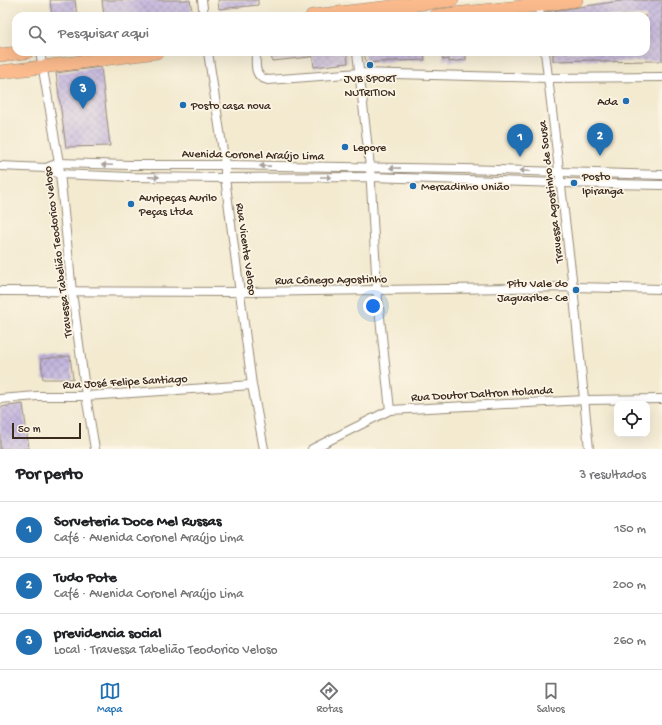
<!DOCTYPE html>
<html lang="pt">
<head>
<meta charset="utf-8">
<style>
	body { margin:0; font-family:"Gochi Hand",sans-serif; background:#f2f2f2; color:#202124 }
	.controls { position:absolute; right:12px; bottom:12px; display:grid; overflow:hidden; border-radius:8px; box-shadow:0 4px 16px #0002 }
	.controls button { width:36px; height:36px; display:grid; place-items:center; padding:0; border:0; border-bottom:1px solid #e0e0e0; background:#fff; color:#202124; font:20px sans-serif }
	.scale { position:absolute; left:12px; bottom:10px; width:69px; box-sizing:border-box; padding-left:4px; border:2px solid #3b2a1e; border-top:0; font-size:11px; line-height:14px; white-space:nowrap; color:#3b2a1e; -webkit-text-stroke:3px #fcf5e5; paint-order:stroke }
	.you { position:absolute; left:373px; top:306px; width:14px; height:14px; margin:-10px; border:3px solid #fff; border-radius:50%; background:#1a73e8; box-shadow:0 0 0 6px #1a73e833 }
	.badge { display:grid; place-items:center; width:26px; height:26px; border-radius:50%; background:#1f6fb2; color:#fff; font-size:13px; font-weight:700 }
	.pin { position:absolute; translate:-50% -33px; filter:drop-shadow(0 1px 2px #0008) }
	.pin::after { content:''; position:absolute; top:21px; width:14px; height:12px; background:inherit; clip-path:polygon(0 0,100% 0,50% 100%) }
	.list { margin:0; padding:0; list-style:none }
	h2 { display:flex; justify-content:space-between; align-items:center; height:52px; margin:0; padding:0 16px; font-size:17px }
	h2 small { font-size:13px; font-weight:400; color:#757577 }
	.list li { display:grid; grid-template-columns:26px 1fr auto; gap:12px; align-items:center; box-sizing:border-box; height:56px; padding:0 16px; border-top:1px solid #e0e0e0 }
	.list b { display:block; font-size:15px; white-space:nowrap }
	.list p { margin:0; font-size:13px; white-space:nowrap; color:#757577 }
	.list em { font-size:13px; font-style:normal; color:#757577 }
	.icon { flex:none; width:22px; height:22px; fill:none; stroke:currentColor; stroke-width:2; stroke-linecap:round; stroke-linejoin:round }
	.map { position:relative; flex:none; width:662px; height:449px; overflow:hidden }
	.search { position:absolute; background:#fff; box-shadow:0 4px 16px #0002; left:12px; right:12px; top:12px; height:44px; display:flex; align-items:center; gap:10px; box-sizing:border-box; padding:0 14px; border-radius:12px; color:#757577; font-size:15px }
	.sheet { height:220px; background:#fff }
	nav { display:flex; justify-content:space-around; align-items:center; box-sizing:border-box; height:56px; border-top:1px solid #e0e0e0; background:#fff; font-size:11px; color:#757577 }
	nav a { display:grid; justify-items:center; gap:2px }
	nav .on { color:#1f6fb2 }
	.map>svg:first-child { display:block }
</style>
</head>
<body>
<div class="map">
<svg width="662" height="449" viewBox="0 0 662 449">
	<defs>
		<pattern id="building-cross-hatch" width="8" height="8" patternUnits="userSpaceOnUse"><rect width="8" height="8" fill="#c1b4df"/><path d="M0 0l8 8M0 8l8-8" fill="none" stroke="#9e93b4"/></pattern>
	</defs>
	<rect width="100%" height="100%" fill="#fcf5e5"/>
	<filter id="ink" filterUnits="userSpaceOnUse"><feTurbulence type="fractalNoise" baseFrequency=".025" numOctaves="2"/><feDisplacementMap in="SourceGraphic" scale="8" xChannelSelector="R" yChannelSelector="G"/><feConvolveMatrix kernelMatrix="1 2 1 2 8 2 1 2 1" color-interpolation-filters="sRGB"/></filter>
	<filter id="wash" filterUnits="userSpaceOnUse"><feTurbulence type="fractalNoise" baseFrequency=".012" numOctaves="4" result="noise"/><feDisplacementMap in="SourceGraphic" scale="16" xChannelSelector="R" yChannelSelector="G"/><feGaussianBlur stdDeviation="0.9" result="paint"/><feColorMatrix in="noise" values="0 0 0 0 0 0 0 0 0 0 0 0 0 0 0 0 0 1.4 0 .05"/><feComposite in="paint" operator="in"/></filter>
	<g filter="url(#wash)">
		<rect width="100%" height="100%" fill="#f3ead0"/>
		<g id="blocks">
			<g fill="url(#building-cross-hatch)">
				<path d="M50,0H75L77,16H52Z"/>
				<path d="M102,0H190L193,16H184V14L170,16H104Z"/>
				<path d="M218,0H258V5L219,9Z"/>
				<path d="M627,0H662V61H647L601,62V60H595L553,61V52H646V16H545V12Z"/>
				<path d="M271,52H309L310,57L272,61Z"/>
				<path d="M312,52H343V54H347L348,63L314,67Z"/>
				<path d="M364,52H424L425,60L397,61H392L366,63Z"/>
				<path d="M442,52H466V60L449,62V59L443,60Z"/>
				<path d="M101,67L110,146L66,147L56,73Z"/>
				<path d="M70,356L73,379H43L41,359Z"/>
				<path d="M23,404L29,449H0V407Z"/>
			</g>
		</g>
	</g>
	<g filter="url(#ink)">
		<use href="#blocks" fill-opacity="0" stroke="#978a77" stroke-width="1"/>
		<g fill="none" stroke-linecap="round" stroke-linejoin="round">
			<defs>
				<g id="minor">
					<path d="M202,0L204,16"/>
					<path d="M538,1L540,16"/>
					<path d="M40,52L59,163L72,292L86,396L95,449"/>
					<path d="M208,52L225,165V178L252,385L264,449"/>
					<path d="M256,52C256,64 253,77 268,80L359,73L548,78L662,77"/>
					<path d="M357,52L370,167L377,290L390,410"/>
					<path d="M545,52L573,287L589,449"/>
					<path d="M0,166L46,168L59,174L130,177L225,178L370,177L560,183L662,185"/>
					<path d="M46,168L59,163L129,165H225L463,169L662,175"/>
					<path d="M0,291L241,292L377,290L573,287L662,289"/>
					<path d="M0,399L37,396H86L252,385"/>
					<path d="M312,449L390,410L585,400L662,399"/>
				</g>
				<g id="primary">
					<path d="M312,16L452,0"/>
					<path d="M435,16L539,5L576,0"/>
					<path d="M0,55L27,52"/>
					<path d="M0,72L42,67L157,52"/>
				</g>
			</defs>
			<use href="#minor" stroke="#978a77" stroke-width="10"/>
			<use href="#primary" stroke="#978a77" stroke-width="14"/>
			<use href="#minor" stroke="#fff" stroke-width="8"/>
			<use href="#primary" stroke="#fbbb8d" stroke-width="13"/>
		</g>
		<defs><path id="oneway-solid" d="M-6-.8H1V-3.2L6.5 0L1 3.2V.8H-6Z"/></defs>
		<g fill="#a79f9a">
			<use href="#oneway-solid" transform="translate(107 165) rotate(-178)"/>
			<use href="#oneway-solid" transform="translate(265 166) rotate(-179)"/>
			<use href="#oneway-solid" transform="translate(395 168) rotate(-179)"/>
			<use href="#oneway-solid" transform="translate(525 171) rotate(-178)"/>
			<use href="#oneway-solid" transform="translate(154 177) rotate(1)"/>
			<use href="#oneway-solid" transform="translate(326 177)"/>
		</g>
	</g>
	<g fill="#1f6fb2" stroke="#fcf5e5" stroke-width="1.5">
		<circle cx="370" cy="65" r="4"/>
		<circle cx="626" cy="101" r="4"/>
		<circle cx="183" cy="105" r="4"/>
		<circle cx="345" cy="147" r="4"/>
		<circle cx="574" cy="183" r="4"/>
		<circle cx="413" cy="186" r="4"/>
		<circle cx="131" cy="204" r="4"/>
		<circle cx="576" cy="290" r="4"/>
	</g>
	<g text-anchor="middle" stroke-width="3.5" stroke-linejoin="round" paint-order="stroke">
		<g font-size="12" fill="#3b2a1e" stroke="#fcf5e5" text-anchor="start">
			<text x="370" y="82" text-anchor="middle">JVB SPORT<tspan x="370" dy="14">NUTRITION</tspan></text>
			<text x="618" y="105" text-anchor="end">Ada</text>
			<text x="191" y="109">Posto casa nova</text>
			<text x="353" y="151">Lepore</text>
			<text x="582" y="180">Posto<tspan x="582" dy="14">Ipiranga</tspan></text>
			<text x="421" y="190">Mercadinho União</text>
			<text x="139" y="201">Auripeças Aurilo<tspan x="139" dy="14">Peças Ltda</tspan></text>
			<text x="568" y="287" text-anchor="end">Pitu Vale do<tspan x="568" dy="14">Jaguaribe- Ce</tspan></text>
		</g>
		<g font-size="12" fill="#3b2a1e" stroke="#fcf5e5">
			<text transform="translate(253 154) rotate(1)" y="4">Avenida Coronel Araújo Lima</text>
			<text transform="translate(550 192) rotate(-97)" y="4">Travessa Agostinho de Sousa</text>
			<text transform="translate(247 249) rotate(82)" y="4">Rua Vicente Veloso</text>
			<text transform="translate(57 252) rotate(-97)" y="4">Travessa Tabelião Teodorico Veloso</text>
			<text transform="translate(331 279) rotate(-1)" y="4">Rua Cônego Agostinho</text>
			<text transform="translate(125 381) rotate(-3)" y="4">Rua José Felipe Santiago</text>
			<text transform="translate(482 393) rotate(-3)" y="4">Rua Doutor Daltron Holanda</text>
		</g>
	</g>
</svg>
<div class="controls">
<button><svg class="icon" aria-label="locate" viewBox="0 0 24 24"><circle cx="12" cy="12" r="6"/><path d="M12 2v4M12 18v4M2 12h4M18 12h4"/></svg></button>
</div>
<div class="scale">50 m</div>
<div class="you"></div>
<div class="pin badge" style="left:520px;top:157px">1</div>
<div class="pin badge" style="left:600px;top:156px">2</div>
<div class="pin badge" style="left:83px;top:109px">3</div>
<div class="search"><svg class="icon" aria-label="search" viewBox="0 0 24 24"><circle cx="10" cy="10" r="6"/><path d="M15 15l6 6"/></svg>Pesquisar aqui</div>
</div>
<section class="sheet">
<h2>Por perto<small>3 resultados</small></h2>
<ul class="list">
<li><span class="badge">1</span><div><b>Sorveteria Doce Mel Russas</b><p>Café · Avenida Coronel Araújo Lima</p></div><em>150 m</em></li>
<li><span class="badge">2</span><div><b>Tudo Pote</b><p>Café · Avenida Coronel Araújo Lima</p></div><em>200 m</em></li>
<li><span class="badge">3</span><div><b>previdencia social</b><p>Local · Travessa Tabelião Teodorico Veloso</p></div><em>260 m</em></li>
</ul>
</section>
<nav>
<a class="on"><svg class="icon" aria-label="map" viewBox="0 0 24 24"><path d="M3 6l6-2 6 2 6-2v14l-6 2-6-2-6 2zM9 4v14M15 6v14"/></svg>Mapa</a>
<a><svg class="icon" aria-label="directions" viewBox="0 0 24 24"><path d="M12 3l9 9-9 9-9-9zM9 14v-3h6M13 9l2 2-2 2"/></svg>Rotas</a>
<a><svg class="icon" aria-label="saved" viewBox="0 0 24 24"><path d="M7 4h10v16l-5-4-5 4z"/></svg>Salvos</a>
</nav>
</body>
</html>
